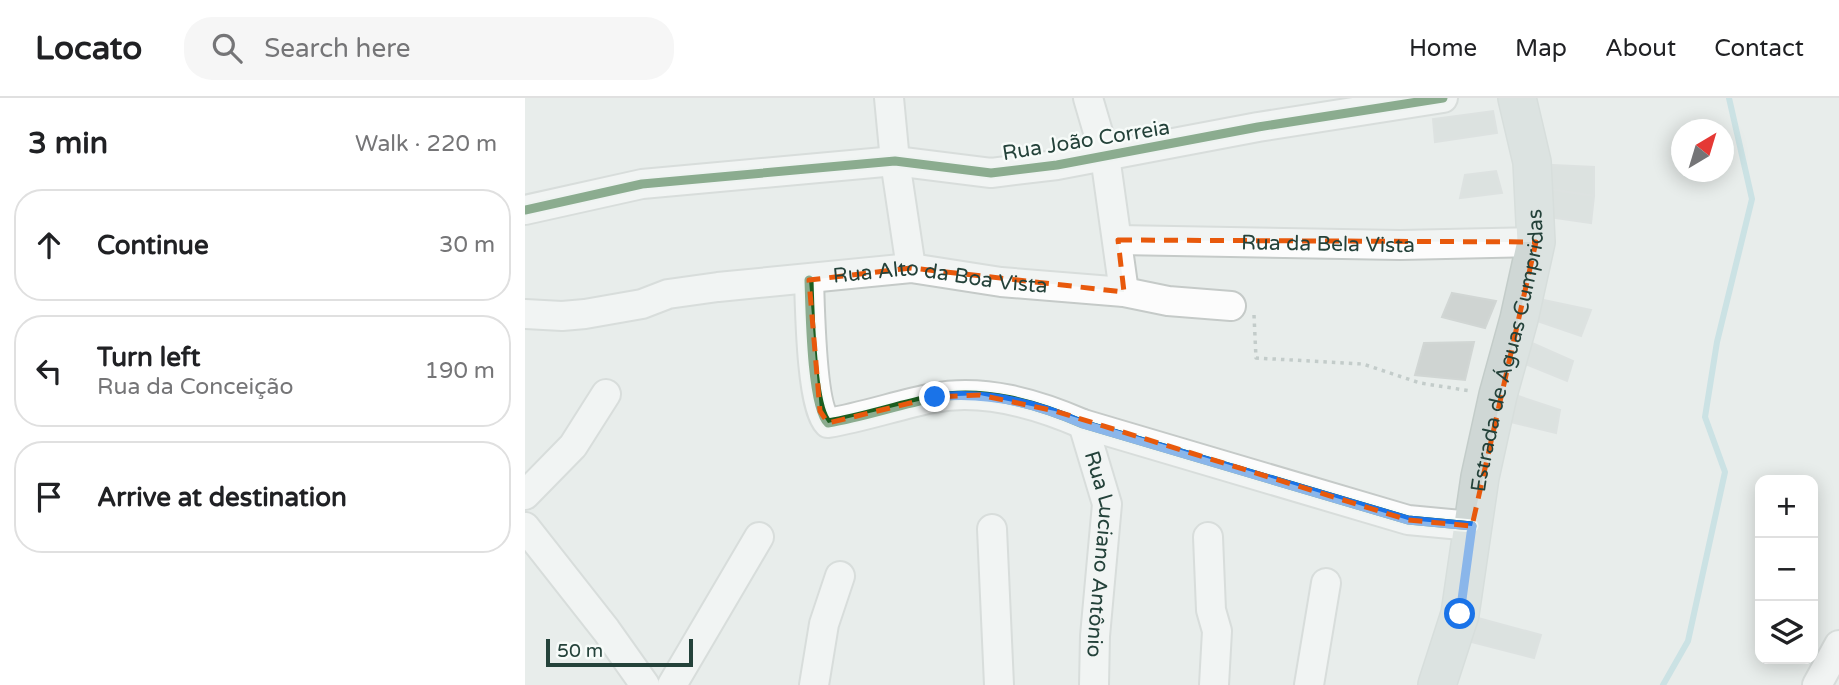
<!DOCTYPE html>
<html lang="en">
<head>
<meta charset="utf-8">
<style>
	body { margin:0; font-family:"Varela Round",sans-serif; background:#f6f6f6; color:#202124 }
	.controls { position:absolute; right:21px; bottom:21px; display:grid; overflow:hidden; border-radius:14px; box-shadow:0 4px 18px #0003 }
	.controls button { width:63px; height:63px; display:grid; place-items:center; padding:0; border:0; border-bottom:2px solid #e0e0e0; background:#fff; color:#202124; font:35px sans-serif }
	.compass { position:absolute; left:1146px; top:21px; width:63px; height:63px; border-radius:50%; background:#fff; box-shadow:0 4px 18px #0003; rotate:38deg }
	.scale { position:absolute; left:21px; bottom:18px; width:147px; box-sizing:border-box; padding-left:7px; border:4px solid #24423a; border-top:0; font-size:19px; line-height:24px; white-space:nowrap; color:#24423a; -webkit-text-stroke:5px #f7fbf9; paint-order:stroke }
	.stop { position:absolute; width:21px; height:21px; margin:-16px; border:5px solid #1a73e8; border-radius:50%; background:#fff }
	.stop.end { background:#1a73e8; border-color:#fff; box-shadow:0 2px 7px #0008 }
	.list { margin:0; padding:0; list-style:none }
	h2 { display:flex; justify-content:space-between; align-items:center; height:91px; margin:0; padding:0 28px; font-size:30px }
	h2 small { font-size:23px; font-weight:400; color:#757577 }
	.list li { display:grid; grid-template-columns:46px 1fr auto; gap:21px; align-items:center; box-sizing:border-box; height:112px; margin:0 14px 14px; padding:0 14px; border:2px solid #e0e0e0; border-radius:28px }
	.list b { display:block; font-size:26px; white-space:nowrap }
	.list p { margin:0; font-size:23px; white-space:nowrap; color:#757577 }
	.list em { font-size:23px; font-style:normal; color:#757577 }
	.icon { flex:none; width:38px; height:38px; fill:none; stroke:currentColor; stroke-width:2; stroke-linecap:round; stroke-linejoin:round }
	.map { position:relative; flex:none; width:1314px; height:587px; overflow:hidden }
	header { display:flex; align-items:center; gap:42px; box-sizing:border-box; height:98px; padding:0 35px; background:#fff; border-bottom:2px solid #e0e0e0 }
	header strong { font-size:33px }
	nav { display:flex; gap:38px; margin-inline-start:auto; font-size:24px }
	.search { width:490px; height:63px; background:#f6f6f6; display:flex; align-items:center; gap:18px; box-sizing:border-box; padding:0 24px; border-radius:28px; color:#757577; font-size:26px }
	main { display:flex }
	aside { flex:1; background:#fff }
	.map>svg:first-child { display:block }
</style>
</head>
<body>
<header>
<strong>Locato</strong>
<div class="search"><svg class="icon" aria-label="search" viewBox="0 0 24 24"><circle cx="10" cy="10" r="6"/><path d="M15 15l6 6"/></svg>Search here</div>
<nav><a>Home</a><a>Map</a><a>About</a><a>Contact</a></nav>
</header>
<main>
<aside>
<h2>3 min<small>Walk · 220 m</small></h2>
<ul class="list">
<li><svg class="icon" aria-label="ahead" viewBox="0 0 24 24"><path d="M12 20V5M6 11l6-6 6 6"/></svg><div><b>Continue</b></div><em>30 m</em></li>
<li><svg class="icon" aria-label="left" viewBox="0 0 24 24"><path d="M17 20v-9H6M10 6l-5 5 5 5"/></svg><div><b>Turn left</b><p>Rua da Conceição</p></div><em>190 m</em></li>
<li><svg class="icon" aria-label="arrive" viewBox="0 0 24 24"><path d="M6 21V4h12l-3 4 3 4H6"/></svg><div><b>Arrive at destination</b></div></li>
</ul>
</aside>
<div class="map">
<svg width="1314" height="587" viewBox="0 0 1314 587">
	<rect width="100%" height="100%" fill="#e8edeb"/>
	<g fill="none" stroke-linecap="round" stroke-linejoin="round">
		<path stroke="#a9d4db" stroke-width="6" d="M1138,587L1163,543L1200,374L1180,319L1192,244L1227,101L1204,0"/>
	</g>
	<g fill="#cfd4d2" stroke="#d1d6d4" stroke-width="2">
		<path d="M968,13L972,35L910,44L908,21Z"/>
		<path d="M1028,67L1069,69V98L1023,91Z"/>
		<path d="M971,73L977,95L935,100L940,77Z"/>
		<path d="M1023,91L1069,98L1066,125L1023,119Z"/>
		<path d="M927,195L971,203L960,230L917,219Z"/>
		<path d="M1014,201L1066,212L1056,238L1006,221Z"/>
		<path d="M998,241L1048,263L1042,283L991,262Z"/>
		<path d="M949,244L940,282L890,277L899,245Z"/>
		<path d="M981,294L1035,312L1031,335L973,321Z"/>
		<path d="M942,517L1016,537L1009,560L935,541Z"/>
	</g>
	<g fill="none" stroke-linecap="round" stroke-linejoin="round">
		<defs>
			<g id="minor">
				<path d="M364,0L370,63L386,170"/>
				<path d="M563,0L580,58L599,194"/>
				<path d="M0,112L117,86L370,63L466,75L532,67L733,29L918,0"/>
				<path id="s1" d="M593,142L875,147L1011,144"/>
				<path d="M284,182C285,209 286,309 303,325C339,319 373,307 408,300C459,290 512,306 558,326L883,422L947,428"/>
				<path id="s2" d="M0,216L37,218L60,216L117,206L143,196L193,189L386,170L476,184L599,194L643,203L706,208"/>
				<path id="s3" d="M558,326L582,406L570,538L569,587"/>
				<path d="M0,397L48,348L81,296"/>
				<path d="M0,429L81,532L120,587"/>
				<path d="M467,431L474,587"/>
				<path d="M683,439L686,512L692,533L689,587"/>
				<path d="M147,587L234,439"/>
				<path d="M289,587L299,526L315,478"/>
				<path d="M784,587L801,485"/>
				<path d="M1292,587L1314,547"/>
			</g>
			<g id="major">
				<path id="s4" d="M912,587L935,516L955,379L973,297L994,221L1011,144L1007,64L992,0"/>
			</g>
		</defs>
		<use href="#minor" stroke="#c5cac8" stroke-width="32"/>
		<use href="#major" stroke="#c3ccc9" stroke-width="40"/>
		<path stroke="#c3ccca" stroke-width="3.5" stroke-dasharray="3.5 5" stroke-linecap="butt" d="M729,217L731,260L838,266L895,285L946,293"/>
		<use href="#minor" stroke="#fcfcfc" stroke-width="28"/>
		<use href="#major" stroke="#cfd7d5" stroke-width="37"/>
		<defs>
			<g id="cycleway">
				<path d="M0,112L117,86L370,63L466,75L532,67L733,29L918,0"/>
				<path d="M284,182C285,209 286,309 303,325C339,319 373,307 408,300C459,290 512,306 558,326L883,422L947,428"/>
			</g>
		</defs>
		<use href="#cycleway" stroke="#f7fbf9" stroke-width="13"/>
		<use href="#cycleway" stroke="#1b5e20" stroke-width="9"/>
	</g>
	<g fill="none" stroke-linecap="round" stroke-linejoin="round">
		<path stroke="#1a73e8" stroke-width="9" d="M410,299C462,293 511,305 558,326L883,422L947,428L935,516"/>
	</g>
	<path d="M0 0H1314V587H0ZM593,142L1011,144L947,428L883,422L530,313L455,297L410,299L303,325L295,313L284,182L386,170L599,194Z" fill="#e8edeb" fill-opacity=".55" fill-rule="evenodd"/>
	<path fill="none" stroke="#e8590c" stroke-width="5" stroke-dasharray="14 9" stroke-linejoin="round" d="M593,142L1011,144L947,428L883,422L530,313L455,297L410,299L303,325L295,313L284,182L386,170L599,194Z"/>
	<g text-anchor="middle" stroke-width="5" stroke-linejoin="round" paint-order="stroke">
		<g font-size="21" fill="#24423a" stroke="#f7fbf9">
			<text transform="translate(561 42) rotate(-9)" y="7">Rua João Correia</text>
			<text dy="7" stroke="none"><textPath href="#s1" startOffset="210">Rua da Bela Vista</textPath></text>
			<text dy="7" stroke="none"><textPath href="#s2" startOffset="420">Rua Alto da Boa Vista</textPath></text>
			<text dy="7" stroke="none"><textPath href="#s4" startOffset="343">Estrada de Águas Cumpridas</textPath></text>
			<text dy="7" stroke="none"><textPath href="#s3" startOffset="133">Rua Luciano Antônio</textPath></text>
		</g>
	</g>
</svg>
<div class="controls">
<button>+</button>
<button>−</button>
<button><svg class="icon" aria-label="layers" viewBox="0 0 24 24"><path d="M12 4l9 5-9 5-9-5zM3 14l9 5 9-5"/></svg></button>
</div>
<svg class="compass" viewBox="-18 -18 36 36"><path d="M0-13l5 13h-10z" fill="#e53935"/><path d="M0 13l5-13h-10z" fill="#757577"/></svg>
<div class="scale">50 m</div>
<div class="stop" style="left:935px;top:516px"></div>
<div class="stop end" style="left:410px;top:299px"></div>
</div>
</main>
</body>
</html>
